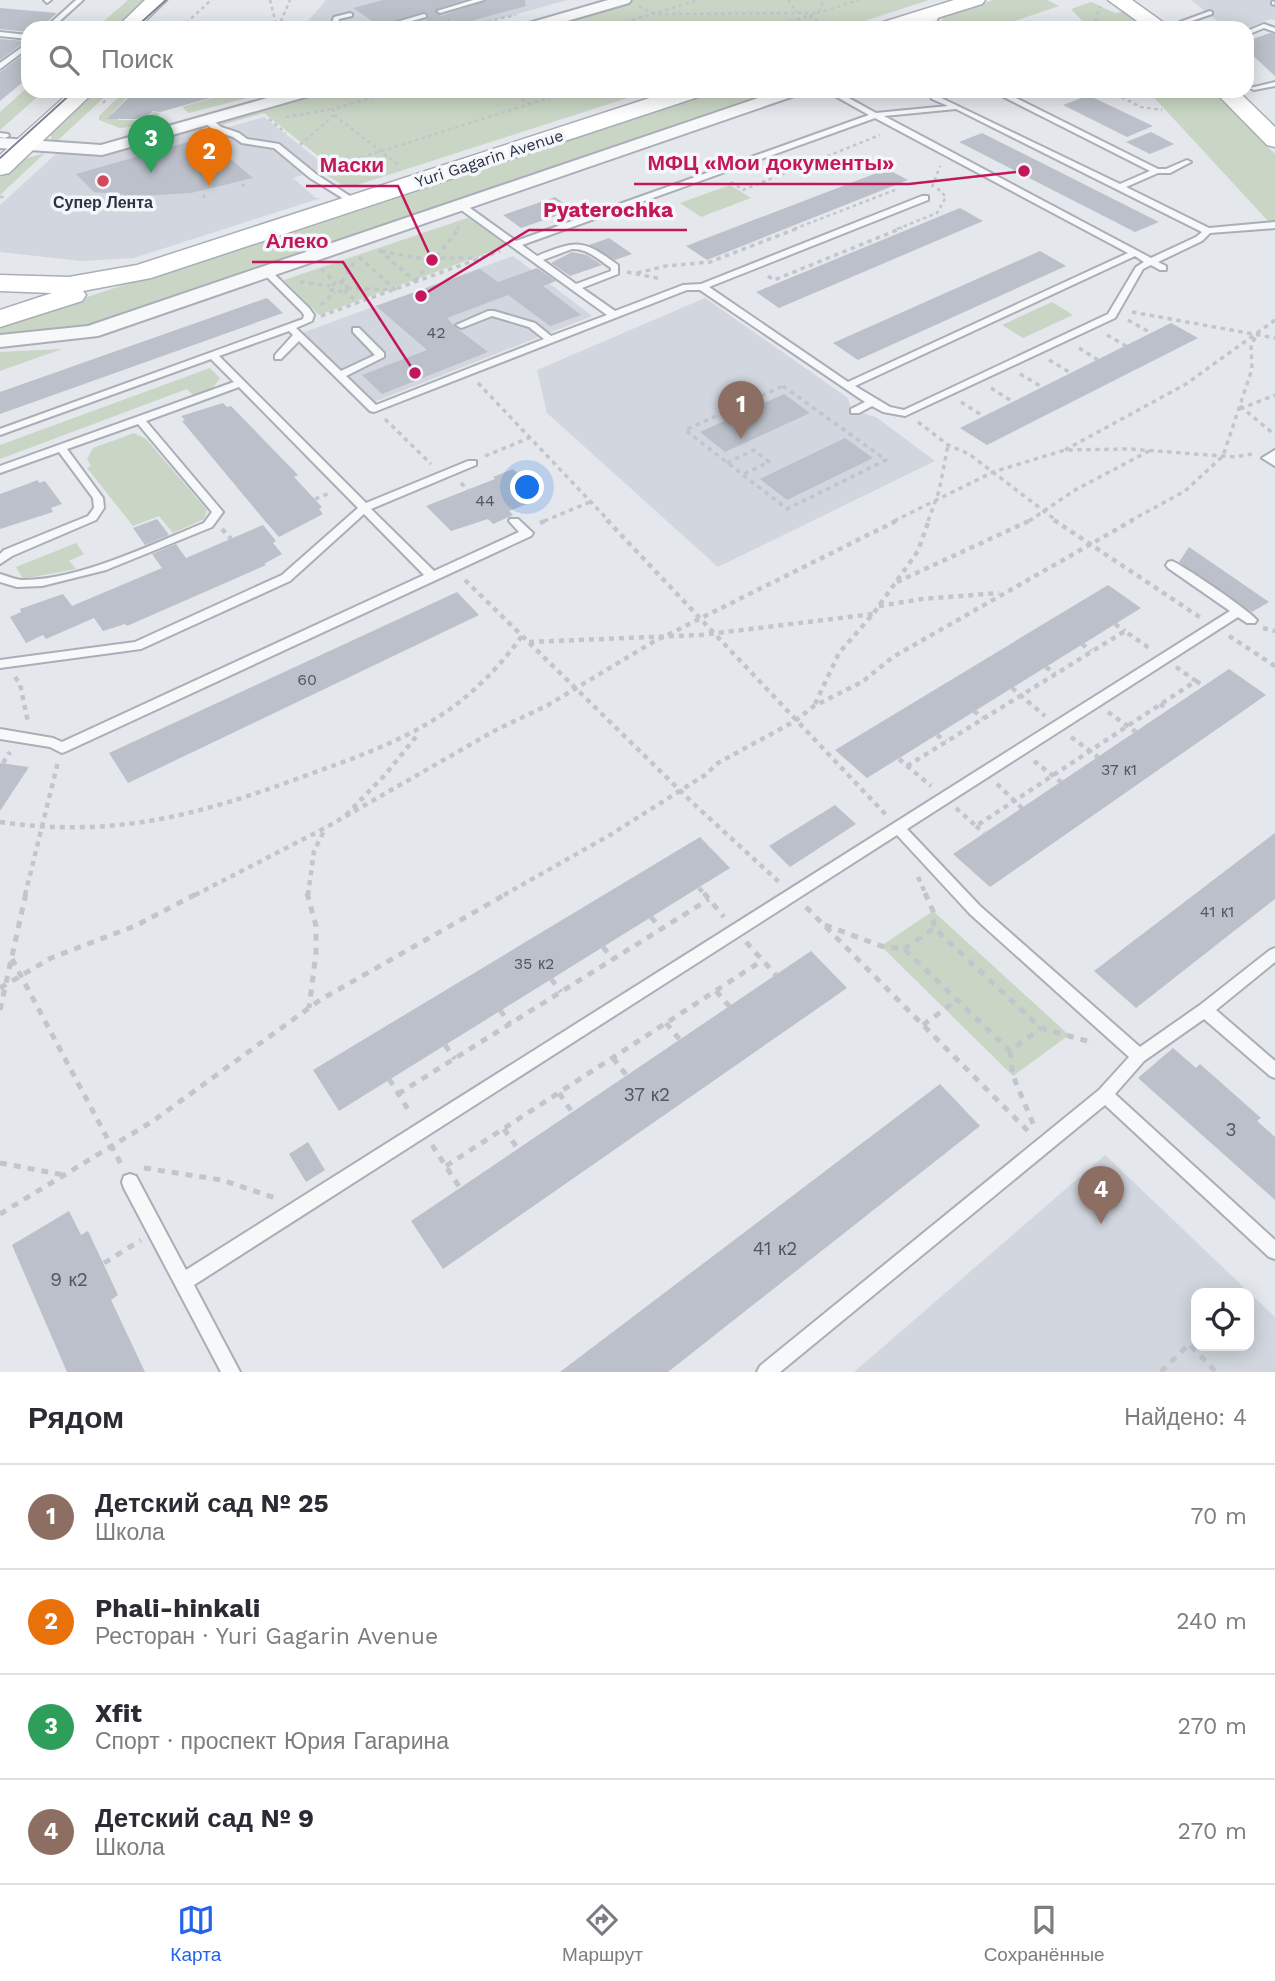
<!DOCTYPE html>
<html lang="ru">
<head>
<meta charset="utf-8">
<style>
	body { margin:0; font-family:"Work Sans",sans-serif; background:#f7f7f7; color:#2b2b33 }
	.controls { position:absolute; right:21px; bottom:21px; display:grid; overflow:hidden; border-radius:14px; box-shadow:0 4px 18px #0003 }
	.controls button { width:63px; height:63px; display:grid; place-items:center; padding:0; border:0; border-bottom:2px solid #e1e1e2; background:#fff; color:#2b2b33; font:35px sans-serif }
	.you { position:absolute; left:528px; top:488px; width:24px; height:24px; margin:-18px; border:5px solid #fff; border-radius:50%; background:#1a73e8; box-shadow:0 0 0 10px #1a73e833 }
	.badge { display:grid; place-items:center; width:46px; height:46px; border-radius:50%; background:#2563eb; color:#fff; font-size:23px; font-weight:700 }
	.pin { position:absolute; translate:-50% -58px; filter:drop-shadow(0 2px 4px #0008) }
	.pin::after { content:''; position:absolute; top:37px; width:24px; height:21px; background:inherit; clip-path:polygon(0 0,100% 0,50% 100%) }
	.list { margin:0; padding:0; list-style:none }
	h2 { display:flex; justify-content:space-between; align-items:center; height:91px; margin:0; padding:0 28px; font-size:30px }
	h2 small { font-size:23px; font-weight:400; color:#7c7c81 }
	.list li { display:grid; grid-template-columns:46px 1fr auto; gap:21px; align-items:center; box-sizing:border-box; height:105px; padding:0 28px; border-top:2px solid #e1e1e2 }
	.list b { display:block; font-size:26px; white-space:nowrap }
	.list p { margin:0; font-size:23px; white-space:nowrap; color:#7c7c81 }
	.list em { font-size:23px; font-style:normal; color:#7c7c81 }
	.icon { flex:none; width:38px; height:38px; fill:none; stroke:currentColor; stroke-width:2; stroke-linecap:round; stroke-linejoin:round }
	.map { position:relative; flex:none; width:1275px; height:1372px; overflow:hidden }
	.search { position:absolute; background:#fff; box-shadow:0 4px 18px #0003; left:21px; right:21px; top:21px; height:77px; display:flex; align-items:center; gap:18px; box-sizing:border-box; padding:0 24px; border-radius:21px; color:#7c7c81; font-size:26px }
	.sheet { height:511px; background:#fff }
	nav { display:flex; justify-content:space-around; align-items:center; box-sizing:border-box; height:98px; border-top:2px solid #e1e1e2; background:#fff; font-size:19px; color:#7c7c81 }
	nav a { display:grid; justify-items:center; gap:4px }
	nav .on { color:#2563eb }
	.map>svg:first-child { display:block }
</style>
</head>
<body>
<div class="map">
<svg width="1275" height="1372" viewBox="0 0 1275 1372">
	<rect width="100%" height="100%" fill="#e4e7ec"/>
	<g fill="#d2d6de" fill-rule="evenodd">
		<path d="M326,0H567L468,28H302Z"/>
		<path d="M1191,0H1275V20L1271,19L1247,28H1226Z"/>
		<path d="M264,117L327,167L293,178L316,198H321L134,258L81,261L0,252V205L57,153H102L200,127L208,133Z"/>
		<path d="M513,256L592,316L364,406L291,337Z"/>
		<path d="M705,298L848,398L851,408L855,411L876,417L935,461L718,567L547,413L537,370Z"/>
		<path d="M1105,1155L1275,1317V1372H854ZM1196,1293H1249V1346H1196Z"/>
	</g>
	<g fill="#c9d6c5">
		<path d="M128,0H147L115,28H96Z"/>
		<path d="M633,0H929L843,28H561L552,23Z"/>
		<path d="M993,0H1047L1059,6L994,28H934L944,17Z"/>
		<path d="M1091,2L1115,13L1127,11L1150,28H1089L1071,9Z"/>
		<path d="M28,87V91H44L0,130V112Z"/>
		<path d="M96,91H111L56,142L52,139L50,134Z"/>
		<path d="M125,91H133L112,113L117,114L118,120H136L148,117L153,112L160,113L151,124L120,128L99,120V116Z"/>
		<path d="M260,91H274L189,113L182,107L233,92L239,97Z"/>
		<path d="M319,91H649L354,186H344L320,171L332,167L264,113L219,126L214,121Z"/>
		<path d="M708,91H780L90,325L0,335V326Z"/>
		<path d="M1148,91H1212L1275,154V222L1268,221Z"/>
		<path d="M45,153L0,195V178L21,160Z"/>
		<path d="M730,185L751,198L701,217L680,203Z"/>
		<path d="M470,217L509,245L319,315L284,280Z"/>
		<path d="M1052,302L1073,315L1023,338L1002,325Z"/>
		<path d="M62,349L0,371V352Z"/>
		<path d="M210,368L220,378L212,389L194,396L187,389L0,459V445Z"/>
		<path d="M134,433L146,439L207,510L204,519L173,533L159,516L133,526L87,468L91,466L87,459L93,448Z"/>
		<path d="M76,543L84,554L69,561L76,569L23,579L16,567Z"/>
		<path d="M933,911L1069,1035L1013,1076L881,946Z"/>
	</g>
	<g fill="#bbc0ca">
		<path d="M383,0H464L435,10L441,16L487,0H525L526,6L467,22L448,20L444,26L435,28H397L427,20L429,15L425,12L378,25L353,8Z"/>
		<path d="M0,8L57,13L40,28H28V32L0,29Z"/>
		<path d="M1270,33L1275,34V76L1247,50V41Z"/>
		<path d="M0,39L26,41L0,60Z"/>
		<path d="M28,51V78L0,101V72Z"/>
		<path d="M135,91H210V98L160,112L153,111L148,116L136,119H107Z"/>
		<path d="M1087,96L1094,98L1153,126L1127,137L1063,105Z"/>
		<path d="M1151,132L1174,144L1150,154L1126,142Z"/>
		<path d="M982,133L1028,156L1159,222L1135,232L959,142Z"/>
		<path d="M205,137L253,178L191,193L140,196L94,192L76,174Z"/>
		<path d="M887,169L908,180L707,260L686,246Z"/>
		<path d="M555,197L573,210L521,228L503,215Z"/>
		<path d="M960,208L983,221L779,308L756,292Z"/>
		<path d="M609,238L632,254L615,260L589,245Z"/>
		<path d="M1040,251L1066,266L858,360L833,343Z"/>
		<path d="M572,252L587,255L602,265L570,276L551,263Z"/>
		<path d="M537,268L556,281L543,286L581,315L550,326L508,295L447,318L455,327L488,352L382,394L362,375L427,350L376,306L480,269L498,282Z"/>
		<path d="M267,298L283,313L0,414V392Z"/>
		<path d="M1171,323L1198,338L987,445L960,428Z"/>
		<path d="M784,394L810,413L725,452L700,432Z"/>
		<path d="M223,403L227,407L231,406L298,475L294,477L322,507L319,509L323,514L279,537L260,515L182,421L185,420L181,416Z"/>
		<path d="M845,438L873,458L787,500L760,479Z"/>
		<path d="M513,469L539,492L522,500L527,504L509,511L513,515L493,524L488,519L451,531L426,506L495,479L493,477Z"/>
		<path d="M38,480L39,483L45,481L62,504L51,508L53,512L0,529V494Z"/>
		<path d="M157,519L169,535L145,545L133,528Z"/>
		<path d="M263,525L276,541L273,543L282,554L264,564L266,565L127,626L125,624L103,631L94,618L46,639L43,635L26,643L10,617L21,612L20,609L63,594L72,606L162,568L152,554L176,544L186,558Z"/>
		<path d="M1189,547L1269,602L1252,612L1179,562Z"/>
		<path d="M1108,585L1141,608L867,778L835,750Z"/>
		<path d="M457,592L479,615L128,783L109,753Z"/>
		<path d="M1229,669L1266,695L990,887L953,854Z"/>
		<path d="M0,763L29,767L0,811Z"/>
		<path d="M835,805L856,824L790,867L769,846Z"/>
		<path d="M1275,833V899L1136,1008L1094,971Z"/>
		<path d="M700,837L730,868L339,1111L313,1070Z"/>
		<path d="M811,951L847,988L443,1269L411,1221Z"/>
		<path d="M1173,1048L1196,1068L1200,1064L1261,1118L1257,1121L1275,1137V1200L1138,1078Z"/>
		<path d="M940,1084L980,1126L668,1372H560Z"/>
		<path d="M308,1142L325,1170L306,1182L289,1154Z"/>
		<path d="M69,1211L81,1235L88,1231L118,1295L111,1300L145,1372H67L12,1245Z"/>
	</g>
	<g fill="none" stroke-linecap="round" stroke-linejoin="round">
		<defs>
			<g id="lane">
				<path d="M44,0H51L47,3Z"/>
				<path d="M76,0H83L52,28H45Z"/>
				<path d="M473,0H484L440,13L437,11Z"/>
				<path d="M1274,1L1275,5L1272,4V2Z"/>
				<path d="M1210,11L1212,12V14L1183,24L1180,22Z"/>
				<path d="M350,13L352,14V16L339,19L336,28H330L334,17Z"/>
				<path d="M424,14L426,15V17L387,28H376Z"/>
				<path d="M449,22L458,28H450L446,24Z"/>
				<path d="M155,24L167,27L168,28L153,27L152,26Z"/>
				<path d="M1264,24L1275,28V32L1264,28L1247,35V31Z"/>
				<path d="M0,32L28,35V39L0,36Z"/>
				<path d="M28,43V48L0,69V63Z"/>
				<path d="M1275,82V86L1254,90L1250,88Z"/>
				<path d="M826,91H836L876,113L948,106L932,99L931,97L935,95L1120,184L1150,171L994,92L1002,91L1158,169H1166L1187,160L1191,162L1170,173H1158L1126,187L1209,228L1275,222V228L1210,233L1202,241L1158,262L1166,266V270H1160L1151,265L1143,269L1115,318L905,416L883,412L872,406L859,413H851V409L865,402L700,290H687L374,412L370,411L299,341L281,359H275V355L293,335L289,331L219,356L366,503L468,461H476V465L371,509L434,571L519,532L509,521L510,519H518L533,533L531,536L67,751L62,753L50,747L0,739V729L53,738L62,742L424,575L364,514L290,581L141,649L0,668V660L135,642L282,575L358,508L239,387L146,421L223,512L212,527L106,570L42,586L17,587L0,582V574C7,576 14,579 21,580C78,581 152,544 204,523L212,512L138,424L67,449L103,498L104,508L96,520L12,556L0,564V554L4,550L88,516L94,508L93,498L59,452L0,473V466L234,382L211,359L0,435V429L303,319L304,315L302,312L263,273V269H269L309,308L314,315L312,321L296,328L341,371L375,355L353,332V328H359L384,353V357L346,376L376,405L544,339L529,327L492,316L464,327L461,328L456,325L488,311H494L535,323L551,336L607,315L457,207V203H463L516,241L869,115ZM956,109L1202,232L1196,237L1151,258L884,116ZM875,118L1128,253L848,382L709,287L928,200V196H922L701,284L683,285L615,311L582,288L618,274V265C582,239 578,240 537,256L522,245ZM572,249C587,248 599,260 611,268V271L576,284L543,260ZM1135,256L1144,262L1136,267L1108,314L904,410L890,407L855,386Z"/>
				<path d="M205,119H211L221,127L239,133L247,139L279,144L316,174L359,202L352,204L310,178L274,148L242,143L233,137L215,131L205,123Z"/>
				<path d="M0,133L8,134L9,136L5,138L0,137Z"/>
				<path d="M1275,450V466L1262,458Z"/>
				<path d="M1172,561C1186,567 1247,609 1257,620L1255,623H1247L1238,617L907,829L980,906L1140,1047L1200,1005L1270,950L1275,948V962L1216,1010L1275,1061V1078L1270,1076L1204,1019L1144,1061L1115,1094L1275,1240V1259L1269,1257L1105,1105L780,1372H757L760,1366L1099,1090L1129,1057L970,914L897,835L194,1285L240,1372H221L124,1188L122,1182L124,1176L130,1174L136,1176L186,1270L1230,611L1168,568L1166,565L1168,562Z"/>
			</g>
			<g id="street">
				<path d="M608,0H631L629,3L543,28H520L522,25Z"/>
				<path d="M933,10L940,14L933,28H919L928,11Z"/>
				<path d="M292,91H318L316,94L102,155L0,148V138L101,145Z"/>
				<path d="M779,91H802L800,94L98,336L0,347V335L88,326Z"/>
			</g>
			<g id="secondary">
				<path d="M145,0H167L138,28H116Z"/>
				<path d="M954,0H985L982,4L905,28H874L877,24Z"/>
				<path d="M1108,0H1132L1171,28H1147Z"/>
				<path d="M71,91H95L9,173L0,175V155Z"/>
				<path d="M671,91H704L701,96L151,278L83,291L86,295L82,301L0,327V310L52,293L0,291V275L69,277L137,265Z"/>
				<path d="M1214,91H1238L1275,127V147L1267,145Z"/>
			</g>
		</defs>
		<use href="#lane" stroke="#a9aeb7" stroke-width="4"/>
		<use href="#street" stroke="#a9aeb7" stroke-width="4"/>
		<use href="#secondary" stroke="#a9aeb7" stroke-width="3"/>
		<g stroke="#c2c5cb" stroke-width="2.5" stroke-dasharray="3.5 3.5" stroke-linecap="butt">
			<path d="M270,0L277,27"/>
			<path d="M788,0L798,13"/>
			<path d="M639,6L654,14L818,13L824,0"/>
			<path d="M809,16L832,28"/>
			<path d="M467,26L516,15"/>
			<path d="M181,28L211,0"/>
			<path d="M278,28L290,0"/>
			<path d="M605,28L699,0"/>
			<path d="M770,28L859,0"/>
			<path d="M1093,28L1100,6"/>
			<path d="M394,91L333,109L334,115L400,166"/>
			<path d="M510,91L530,104"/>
			<path d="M1109,91L1141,107L1162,110"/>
			<path d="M103,103L114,91"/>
			<path d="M286,117L333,109"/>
			<path d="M269,119L286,133"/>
			<path d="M300,145L334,115"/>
			<path d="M328,168L571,91"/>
			<path d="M731,182L743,190L880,135"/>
			<path d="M242,184L246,188"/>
			<path d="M932,187L940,166"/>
			<path d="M203,195L206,199"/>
			<path d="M0,197H4"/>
			<path d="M457,229L462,223"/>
			<path d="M794,229L895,190"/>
			<path d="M897,229L937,213L946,197L937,188"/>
		</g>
		<g stroke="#c2c5cb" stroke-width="3.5" stroke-dasharray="4.5 4.5" stroke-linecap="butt">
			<path d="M379,250L416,282"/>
			<path d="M381,251L424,259"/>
			<path d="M429,255L437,256L441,260L434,264L426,263L424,259Z"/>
			<path d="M437,256L459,228"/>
			<path d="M359,257L396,290"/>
			<path d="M441,258H478"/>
			<path d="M321,269L336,283"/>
			<path d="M627,272L662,279"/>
			<path d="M637,273L666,266L710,262L798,228"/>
			<path d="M768,276L774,280L902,228"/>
			<path d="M415,281L429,264"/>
			<path d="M300,282L330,286"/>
			<path d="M339,282L347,284V289L337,292L331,290L330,286Z"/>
			<path d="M342,282L356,259"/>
			<path d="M347,288L392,290"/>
			<path d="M344,290L358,303"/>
			<path d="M321,305L335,292"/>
			<path d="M1132,312L1275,338"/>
			<path d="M321,316L500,251"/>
			<path d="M1128,320L1151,333"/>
			<path d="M1107,335L1126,346"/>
			<path d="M1079,348L1098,360"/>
			<path d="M1049,360L1071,373"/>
			<path d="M1020,374L1042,387"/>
			<path d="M478,383L609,521"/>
			<path d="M783,386L886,460L787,509L685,430Z"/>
			<path d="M991,388L1013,402"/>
			<path d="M961,402L983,416"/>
			<path d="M1240,406L1275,435"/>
			<path d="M1240,409L1275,395"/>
			<path d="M385,419L431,464"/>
			<path d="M918,422L948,445L969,454L1057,521"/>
			<path d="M1065,450L1186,384L1275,320"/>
			<path d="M485,456L529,438"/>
			<path d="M727,463L754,450L769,462L742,475"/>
			<path d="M461,483L470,492"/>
			<path d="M315,499L330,493"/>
			<path d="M544,521L590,502"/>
			<path d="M894,521L993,472L1065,450L1130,449L1235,457L1252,454"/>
			<path d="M928,521L939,491L948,445"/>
			<path d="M1029,521L1075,490L1149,451"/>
			<path d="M1130,521L1185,491L1223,456L1252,369L1251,345L1256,336"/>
		</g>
		<g stroke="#c2c5cb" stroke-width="4.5" stroke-dasharray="5 5" stroke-linecap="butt">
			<path d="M607,520L888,817"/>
			<path d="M1054,520L1201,618"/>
			<path d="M540,523L548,520"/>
			<path d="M222,529L231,539"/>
			<path d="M465,580L696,806L779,882"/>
			<path d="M897,582L1031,520"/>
			<path d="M879,606L922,599L999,593"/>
			<path d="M1115,624L1125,631"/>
			<path d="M1263,628L1275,631"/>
			<path d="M1229,636L1275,666"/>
			<path d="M529,642L701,635L873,614"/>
			<path d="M1082,644L1091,651"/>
			<path d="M1046,667L1055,674"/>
			<path d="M15,677L20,684L28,722"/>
			<path d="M1196,681L1204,686"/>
			<path d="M1012,688L1045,716"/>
			<path d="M815,704L839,653L873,614L918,551L929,520"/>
			<path d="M1160,704L1168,710"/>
			<path d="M974,711L983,718"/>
			<path d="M1108,712L1136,732"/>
			<path d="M937,735L946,741"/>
			<path d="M1071,737L1098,757"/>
			<path d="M899,759L931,786"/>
			<path d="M1034,761L1061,782"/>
			<path d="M3,763L10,752"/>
			<path d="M907,766L1125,631L1149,648"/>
			<path d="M997,784L1022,808"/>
			<path d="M956,808L976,826L1196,681L1176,667"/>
			<path d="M346,815L385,775L419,733"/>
			<path d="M0,822C114,838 196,816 302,777C396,743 460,721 522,636"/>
			<path d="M976,826L984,833"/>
			<path d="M918,877L926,895"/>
			<path d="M699,888L705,895"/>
			<path d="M25,895L58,762"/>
			<path d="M195,895L325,828L494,731L548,705L653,642L898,520"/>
			<path d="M308,895L314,851L325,829"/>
			<path d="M504,895L610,835L705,775L718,763L795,721L814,706L862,682L893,657L1133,520"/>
		</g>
		<g stroke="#c2c5cb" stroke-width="5" stroke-dasharray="7 7" stroke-linecap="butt">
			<path d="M307,893L316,926V953L309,1008"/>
			<path d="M704,893L724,917"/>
			<path d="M925,893L933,911L934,928"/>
			<path d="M806,907L1029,1132"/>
			<path d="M651,917L661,929"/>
			<path d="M825,925L881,946L904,949L1010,1051L1041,1028"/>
			<path d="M746,942L776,975"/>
			<path d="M603,947L613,959"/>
			<path d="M904,949L934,928L1041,1028L1094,1043"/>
			<path d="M12,959L121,1164"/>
			<path d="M551,979L561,992"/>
			<path d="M0,988L51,958L135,926L198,893"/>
			<path d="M716,991L730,1007"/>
			<path d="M0,1010L26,893"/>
			<path d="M500,1010L510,1024"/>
			<path d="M666,1023L680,1040"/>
			<path d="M923,1025L957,1000"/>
			<path d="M445,1045L455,1059"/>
			<path d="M1010,1051L1013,1076L1035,1128"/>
			<path d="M613,1058L627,1076"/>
			<path d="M389,1079L411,1114"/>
			<path d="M559,1093L572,1112"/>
			<path d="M398,1094L709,899"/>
			<path d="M504,1129L518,1149"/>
			<path d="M432,1145L460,1188"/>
			<path d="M0,1163L64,1175"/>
			<path d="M446,1166L763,960"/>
			<path d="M144,1168L222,1180L278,1199"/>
			<path d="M0,1214L153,1121L320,1000L508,893"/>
			<path d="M104,1263L141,1240"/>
			<path d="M1161,1372L1189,1344L1216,1372"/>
		</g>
		<use href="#lane" fill="#f7f8fa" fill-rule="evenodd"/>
		<use href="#street" fill="#f7f8fa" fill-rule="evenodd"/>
		<use href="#secondary" fill="#fff" fill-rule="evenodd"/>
		<g stroke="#7d8696" stroke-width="2">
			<path d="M135,28L166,0"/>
			<path d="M0,158L74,91"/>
		</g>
	</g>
	<circle fill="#d1495b" stroke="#f4f6f9" stroke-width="2.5" cx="103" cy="181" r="7"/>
	<g text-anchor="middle" stroke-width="7" stroke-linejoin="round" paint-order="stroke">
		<g font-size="16" fill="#2b3445" stroke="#f4f6f9">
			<text transform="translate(489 158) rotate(-18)" y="6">Yuri Gagarin Avenue</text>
		</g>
		<g font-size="16" font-weight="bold" fill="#2b3445" stroke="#f4f6f9">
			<text x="103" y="208">Супер Лента</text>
		</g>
		<g font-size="16" fill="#4f5766">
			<text x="436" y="338">42</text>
			<text x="485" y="506">44</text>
			<text x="307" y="685">60</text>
			<text x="1119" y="775">37 к1</text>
			<text x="1217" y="917">41 к1</text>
			<text x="534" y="969">35 к2</text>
		</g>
		<g font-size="19" fill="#4f5766">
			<text x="647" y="1101">37 к2</text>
			<text x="1231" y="1136">3</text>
			<text x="775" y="1255">41 к2</text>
			<text x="69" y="1286">9 к2</text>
		</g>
	</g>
	<path fill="none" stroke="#c2185b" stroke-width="2.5" d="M1024 171L909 184H634M432 260L398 186H306M421 296L529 230H687M415 373L343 262H252"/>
	<g fill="#c2185b" stroke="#f4f6f9" stroke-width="2.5">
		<circle cx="1024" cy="171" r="7"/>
		<circle cx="432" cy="260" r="7"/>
		<circle cx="421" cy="296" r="7"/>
		<circle cx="415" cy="373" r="7"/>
	</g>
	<g font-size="21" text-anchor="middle" font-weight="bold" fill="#c2185b" stroke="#f4f6f9" stroke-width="7" stroke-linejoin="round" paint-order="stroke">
		<text x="771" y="170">МФЦ «Мои документы»</text>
		<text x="352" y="172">Маски</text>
		<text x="608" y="217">Pyaterochka</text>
		<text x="297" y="248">Алеко</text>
	</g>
</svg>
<div class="controls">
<button><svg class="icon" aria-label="locate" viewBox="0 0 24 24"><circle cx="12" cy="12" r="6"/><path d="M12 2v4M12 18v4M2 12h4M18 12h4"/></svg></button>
</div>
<div class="you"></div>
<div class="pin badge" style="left:741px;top:439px;background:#8d6e63">1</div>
<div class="pin badge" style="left:209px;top:186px;background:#e8710a">2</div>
<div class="pin badge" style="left:151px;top:173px;background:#2e9e5b">3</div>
<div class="pin badge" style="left:1101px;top:1224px;background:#8d6e63">4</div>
<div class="search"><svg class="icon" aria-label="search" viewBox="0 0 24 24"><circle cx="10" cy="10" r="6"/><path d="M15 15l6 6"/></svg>Поиск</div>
</div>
<section class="sheet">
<h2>Рядом<small>Найдено: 4</small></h2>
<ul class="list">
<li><span class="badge" style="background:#8d6e63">1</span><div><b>Детский сад № 25</b><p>Школа</p></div><em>70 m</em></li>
<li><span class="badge" style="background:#e8710a">2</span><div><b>Phali-hinkali</b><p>Ресторан · Yuri Gagarin Avenue</p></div><em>240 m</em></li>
<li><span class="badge" style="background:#2e9e5b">3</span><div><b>Xfit</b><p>Спорт · проспект Юрия Гагарина</p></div><em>270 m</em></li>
<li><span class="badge" style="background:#8d6e63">4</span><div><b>Детский сад № 9</b><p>Школа</p></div><em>270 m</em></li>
</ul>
</section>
<nav>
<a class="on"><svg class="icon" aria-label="map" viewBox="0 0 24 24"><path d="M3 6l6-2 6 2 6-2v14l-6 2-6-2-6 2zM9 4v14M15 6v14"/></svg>Карта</a>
<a><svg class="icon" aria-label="directions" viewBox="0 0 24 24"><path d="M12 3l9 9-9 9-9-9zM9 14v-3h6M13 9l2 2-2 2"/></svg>Маршрут</a>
<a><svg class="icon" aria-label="saved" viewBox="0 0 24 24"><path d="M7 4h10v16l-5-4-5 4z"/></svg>Сохранённые</a>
</nav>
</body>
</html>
